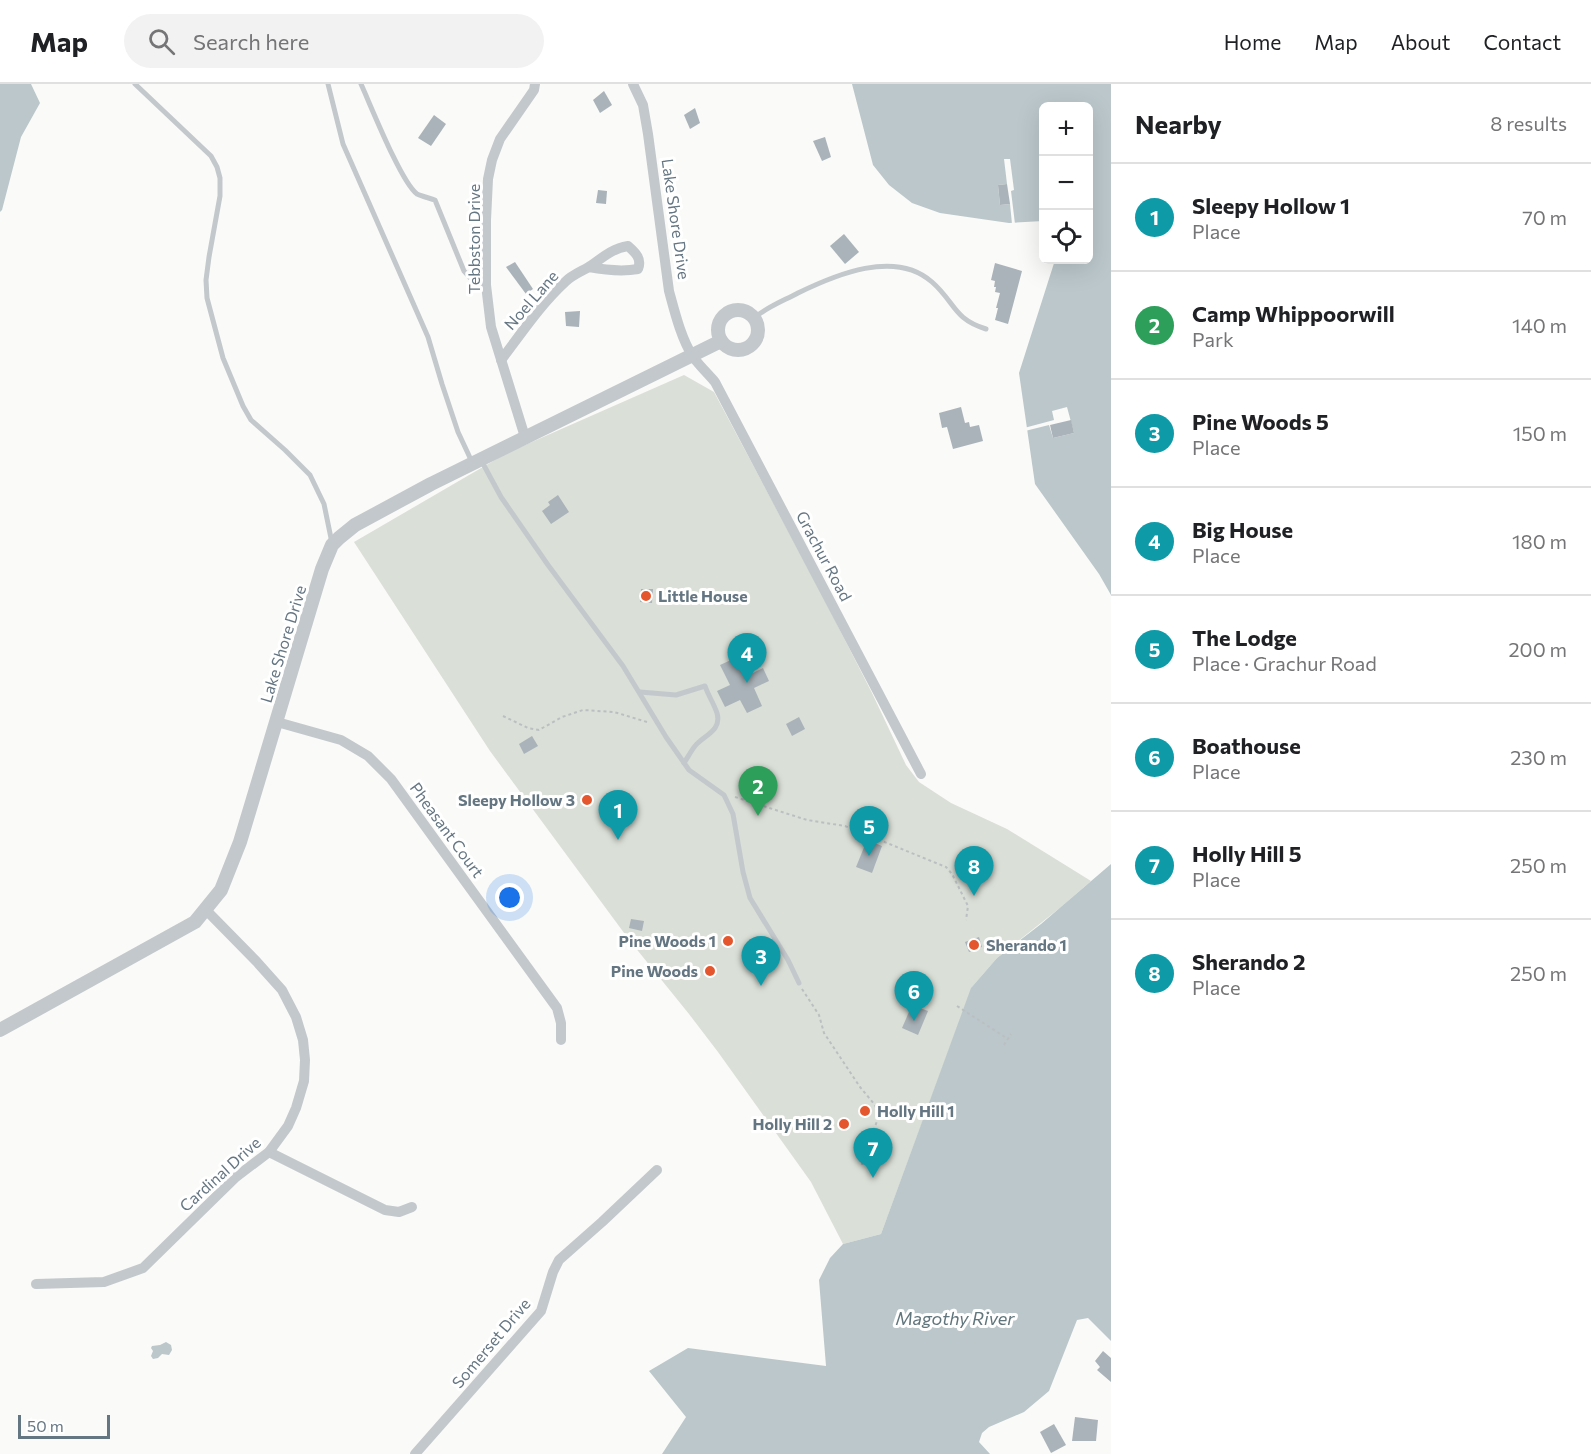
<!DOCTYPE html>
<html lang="en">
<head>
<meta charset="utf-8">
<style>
	body { margin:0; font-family:Commissioner,sans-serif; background:#f2f2f2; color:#202124 }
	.controls { position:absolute; right:18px; top:18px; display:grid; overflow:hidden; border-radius:9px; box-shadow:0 6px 24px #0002 }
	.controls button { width:54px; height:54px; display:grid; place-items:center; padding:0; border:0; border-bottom:2px solid #e0e0e0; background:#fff; color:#202124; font:30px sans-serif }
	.scale { position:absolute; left:18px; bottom:15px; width:92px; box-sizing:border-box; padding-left:6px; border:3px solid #657683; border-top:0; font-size:16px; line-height:21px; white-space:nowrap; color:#657683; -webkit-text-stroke:4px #fff; paint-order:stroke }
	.you { position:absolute; left:510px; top:814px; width:21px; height:21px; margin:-15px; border:4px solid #fff; border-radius:50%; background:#1a73e8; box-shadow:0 0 0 9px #1a73e833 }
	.badge { display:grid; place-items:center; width:39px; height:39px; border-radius:50%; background:#d93025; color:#fff; font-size:20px; font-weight:700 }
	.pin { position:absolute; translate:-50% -50px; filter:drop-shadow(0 2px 3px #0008) }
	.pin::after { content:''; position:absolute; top:32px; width:21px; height:18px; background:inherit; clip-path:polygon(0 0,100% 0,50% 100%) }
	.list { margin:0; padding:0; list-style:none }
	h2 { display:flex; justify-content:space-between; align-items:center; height:78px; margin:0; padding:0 24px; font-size:26px }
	h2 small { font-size:20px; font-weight:400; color:#757577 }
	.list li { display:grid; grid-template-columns:39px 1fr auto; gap:18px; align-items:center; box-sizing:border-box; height:108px; padding:0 24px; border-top:2px solid #e0e0e0 }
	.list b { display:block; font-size:22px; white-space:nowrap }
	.list p { margin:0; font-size:20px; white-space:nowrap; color:#757577 }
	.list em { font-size:20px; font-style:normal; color:#757577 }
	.icon { flex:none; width:33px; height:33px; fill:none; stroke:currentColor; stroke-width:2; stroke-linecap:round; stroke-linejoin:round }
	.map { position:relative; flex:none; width:1111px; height:1370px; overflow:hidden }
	header { display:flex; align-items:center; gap:36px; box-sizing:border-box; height:84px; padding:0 30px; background:#fff; border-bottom:2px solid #e0e0e0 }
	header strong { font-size:28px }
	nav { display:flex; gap:33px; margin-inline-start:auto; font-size:21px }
	.search { width:420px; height:54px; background:#f2f2f2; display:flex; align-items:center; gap:15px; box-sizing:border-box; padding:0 21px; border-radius:33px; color:#757577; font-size:22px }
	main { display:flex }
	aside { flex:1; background:#fff }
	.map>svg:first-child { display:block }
</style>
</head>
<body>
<header>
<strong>Map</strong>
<div class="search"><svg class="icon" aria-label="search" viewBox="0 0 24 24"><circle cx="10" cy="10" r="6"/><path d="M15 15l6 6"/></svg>Search here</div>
<nav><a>Home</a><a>Map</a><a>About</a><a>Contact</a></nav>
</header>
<main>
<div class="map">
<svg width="1111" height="1370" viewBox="0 0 1111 1370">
	<rect width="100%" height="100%" fill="#fafaf8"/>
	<path fill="#dadfd7" d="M684,291L714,308L820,507L872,609L906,681L919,698L951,719L1007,745L1091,797L1061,823L997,874L972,903L881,1150L843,1160L811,1098L718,968L689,930L630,857L490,667L354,458L507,369Z"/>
	<g fill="#bbc7cb">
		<path d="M0,0H31L40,19L21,53L2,126L0,128Z"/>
		<path d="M852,0H1111V511L1099,490L1035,400L1019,289L1055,176H1088V22H1044L1043,137L1009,139L940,129L912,119L889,101L873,81Z"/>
		<path d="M1111,780V1257L1088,1234L1077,1236L1049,1307L1024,1328L989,1343L982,1349L979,1358L990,1370H662L686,1333L649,1287L688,1264L826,1282L819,1196L830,1174L843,1160L881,1150L971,904L997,874L1041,840Z"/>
		<path d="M166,1258L171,1261L172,1266L169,1271L162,1270L158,1274L153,1275L151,1272L153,1267L151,1264L152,1262L160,1261Z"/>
	</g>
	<g fill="#fafaf8">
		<path d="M1004,75H1010L1014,106L1011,107L1015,140H1012L1010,120L1000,121L998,101L1007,100Z"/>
		<path d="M1067,323L1074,349L1053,354L1049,341L1025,347L1024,344L1054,336L1052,327Z"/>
	</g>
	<g fill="#aab3b9">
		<path d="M604,7L612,21L600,29L593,16Z"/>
		<path d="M695,24L700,39L690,45L684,31Z"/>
		<path d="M434,31L446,40L431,62L418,54Z"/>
		<path d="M825,53L831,73L822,77L813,57Z"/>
		<path d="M1007,100L1010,120L1000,121L998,101Z"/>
		<path d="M598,106L607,107L606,120L596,119Z"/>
		<path d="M844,150L859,168L845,180L830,162Z"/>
		<path d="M515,178L533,205L526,210L506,183Z"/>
		<path d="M995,179L1022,187L1008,240L995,236L998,224H996L1000,209L995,208L996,203H994L995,197L991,196Z"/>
		<path d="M580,227L579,243L566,242L565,228Z"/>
		<path d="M961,323L965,339L969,338L970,343L979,341L983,357L953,365L947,343L942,344L939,329Z"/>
		<path d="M1071,336L1074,349L1053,354L1050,341Z"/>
		<path d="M558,411L569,428L551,440L542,427L550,421L548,418Z"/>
		<path d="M641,505H653L652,519L640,518Z"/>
		<path d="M742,571L751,590L763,584L769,597L754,604L762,622L747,629L740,616L725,623L717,607L730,601L720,581Z"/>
		<path d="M799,633L805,645L792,652L786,640Z"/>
		<path d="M532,652L538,662L524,670L519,660Z"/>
		<path d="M867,756L882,762L872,789L856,783Z"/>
		<path d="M631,835L644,837L642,847L629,844Z"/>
		<path d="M979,853L982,863L969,868L965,858Z"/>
		<path d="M912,921L928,927L918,951L902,944Z"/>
		<path d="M1103,1267L1111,1274V1298L1097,1286L1100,1283L1095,1277Z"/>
		<path d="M1075,1333L1098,1336L1096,1357H1072Z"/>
		<path d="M1054,1340L1066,1361L1051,1369L1040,1348Z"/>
	</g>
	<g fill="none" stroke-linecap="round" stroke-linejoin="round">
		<g stroke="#bbbfc2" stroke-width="2" stroke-dasharray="3 3" stroke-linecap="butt">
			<path d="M503,632L528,644L539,646L562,633L583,626L614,628L647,638"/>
			<path d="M735,713L807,736L845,742L946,783L952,790L968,822L966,836"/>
			<path d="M802,905L819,931L824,949L860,1003L875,1021L878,1029L877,1037L861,1083"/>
			<path d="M957,922L1008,955"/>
			<path d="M1004,961L1011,950"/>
		</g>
		<g stroke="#c3c8cc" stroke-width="5">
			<path d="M135,0L211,72L217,83L220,94V112L209,173L206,196L207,214L223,274L243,322L251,336L285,366L310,391L324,420L332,459"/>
			<path d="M328,0L343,60L428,253L442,300L458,348L472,378"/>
			<path d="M361,0C371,22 401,98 417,110C421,112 429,114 435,116L464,187L475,199L486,201"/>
			<path d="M754,234C767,223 783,217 798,209C835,191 895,165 932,198C955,218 953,235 986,245"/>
			<path d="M481,376L501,413L548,481L623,582L666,653L689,686L724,711L733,730L743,788L750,814L788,876L799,899"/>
			<path d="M640,608L676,611L705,602C708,611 714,620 717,629C722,647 704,651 695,662C691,667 688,673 684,679"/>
		</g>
		<g stroke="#c3c8cc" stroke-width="10">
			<path d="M633,0L643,21L648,50L669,207C675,229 681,254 693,273C700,282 708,290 715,298L921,690"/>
			<path d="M501,276C521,250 540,221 565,198C573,190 583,187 592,181C604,172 614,164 628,162C636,169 642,175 638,185C622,188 605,186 589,183"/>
			<path d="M525,353L491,243L486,201V136L488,95L492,76L500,55L534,6L535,0"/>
			<path d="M277,638L341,656L368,672L391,695L557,924L561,939V956"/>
			<path d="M269,1068L385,1126L399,1128L412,1123"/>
			<path d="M36,1200L104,1198L143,1184L236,1093L269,1068L288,1042L296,1024L304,997L305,976L303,956L296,933L282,906L257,878L206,826"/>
			<path d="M415,1370L541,1227L553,1188L559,1176L602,1138L657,1086"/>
		</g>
		<g stroke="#c3c8cc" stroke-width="14">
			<circle cx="738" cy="246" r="20"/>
			<path d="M0,946L195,838L221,806L240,758L322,485L332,461L339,454L355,441L431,400L721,257"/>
		</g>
	</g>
	<g fill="#e4572e" stroke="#fff" stroke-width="2">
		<circle cx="646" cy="512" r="6"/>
		<circle cx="587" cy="716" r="6"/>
		<circle cx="728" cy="857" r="6"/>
		<circle cx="974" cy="861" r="6"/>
		<circle cx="710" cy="887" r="6"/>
		<circle cx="865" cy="1027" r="6"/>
		<circle cx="844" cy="1040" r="6"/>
	</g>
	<g text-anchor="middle" stroke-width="6" stroke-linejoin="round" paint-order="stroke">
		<g font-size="16" fill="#657683" stroke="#fff">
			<text transform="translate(676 135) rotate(82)" y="6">Lake Shore Drive</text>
			<text transform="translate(474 155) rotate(-90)" y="6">Tebbston Drive</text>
			<text transform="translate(531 216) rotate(-49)" y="6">Noel Lane</text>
			<text transform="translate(824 472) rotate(62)" y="6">Grachur Road</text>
			<text transform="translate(283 560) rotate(-73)" y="6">Lake Shore Drive</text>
			<text transform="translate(447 746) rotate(54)" y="6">Pheasant Court</text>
			<text transform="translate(220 1090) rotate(-42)" y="6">Cardinal Drive</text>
			<text transform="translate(491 1259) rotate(-50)" y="6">Somerset Drive</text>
		</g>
		<g font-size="16" font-weight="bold" fill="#657683" stroke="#fff" text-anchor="end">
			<text x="658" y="518" text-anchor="start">Little House</text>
			<text x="575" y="722">Sleepy Hollow 3</text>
			<text x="716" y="863">Pine Woods 1</text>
			<text x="986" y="867" text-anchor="start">Sherando 1</text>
			<text x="698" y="893">Pine Woods</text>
			<text x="877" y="1033" text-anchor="start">Holly Hill 1</text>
			<text x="832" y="1046">Holly Hill 2</text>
		</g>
		<g font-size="18" font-style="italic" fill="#60757c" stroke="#fff">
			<text x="955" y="1241">Magothy River</text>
		</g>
	</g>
</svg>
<div class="controls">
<button>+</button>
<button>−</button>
<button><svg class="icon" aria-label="locate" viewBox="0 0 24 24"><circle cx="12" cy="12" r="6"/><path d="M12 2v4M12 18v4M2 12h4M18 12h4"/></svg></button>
</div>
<div class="scale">50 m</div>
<div class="you"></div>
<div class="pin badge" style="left:618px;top:756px;background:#0f9aa8">1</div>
<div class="pin badge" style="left:758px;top:732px;background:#2e9e5b">2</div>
<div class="pin badge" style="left:761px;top:902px;background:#0f9aa8">3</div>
<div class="pin badge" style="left:747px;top:599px;background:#0f9aa8">4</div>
<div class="pin badge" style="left:869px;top:772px;background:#0f9aa8">5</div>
<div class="pin badge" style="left:914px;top:937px;background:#0f9aa8">6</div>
<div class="pin badge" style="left:873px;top:1094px;background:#0f9aa8">7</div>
<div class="pin badge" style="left:974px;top:812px;background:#0f9aa8">8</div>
</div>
<aside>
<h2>Nearby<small>8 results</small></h2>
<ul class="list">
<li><span class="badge" style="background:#0f9aa8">1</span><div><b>Sleepy Hollow 1</b><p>Place</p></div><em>70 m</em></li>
<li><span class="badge" style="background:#2e9e5b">2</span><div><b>Camp Whippoorwill</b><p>Park</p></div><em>140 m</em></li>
<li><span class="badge" style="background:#0f9aa8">3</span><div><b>Pine Woods 5</b><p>Place</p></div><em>150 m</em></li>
<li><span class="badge" style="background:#0f9aa8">4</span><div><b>Big House</b><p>Place</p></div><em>180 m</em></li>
<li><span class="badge" style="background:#0f9aa8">5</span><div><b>The Lodge</b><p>Place · Grachur Road</p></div><em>200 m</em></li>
<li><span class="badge" style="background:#0f9aa8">6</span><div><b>Boathouse</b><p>Place</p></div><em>230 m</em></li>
<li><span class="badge" style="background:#0f9aa8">7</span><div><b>Holly Hill 5</b><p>Place</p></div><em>250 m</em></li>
<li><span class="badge" style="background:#0f9aa8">8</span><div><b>Sherando 2</b><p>Place</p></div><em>250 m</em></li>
</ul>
</aside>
</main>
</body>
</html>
